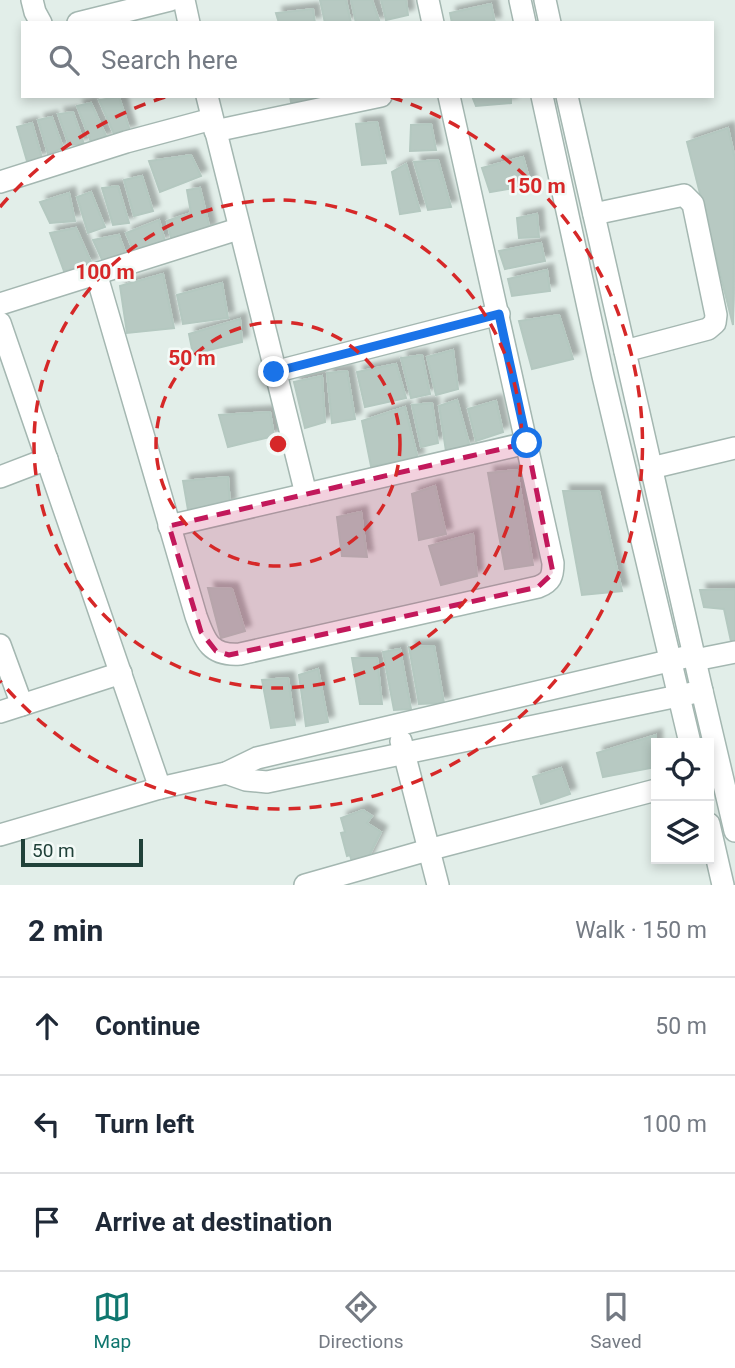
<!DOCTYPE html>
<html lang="en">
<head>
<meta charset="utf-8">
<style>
	body { margin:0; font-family:Roboto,sans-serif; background:#f2f2f3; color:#1f2937 }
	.controls { position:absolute; right:21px; bottom:21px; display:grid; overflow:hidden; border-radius:0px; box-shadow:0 4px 10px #0003 }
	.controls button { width:63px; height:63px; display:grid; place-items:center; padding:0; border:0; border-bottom:2px solid #e0e1e3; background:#fff; color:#1f2937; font:35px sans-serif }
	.scale { position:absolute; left:21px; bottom:18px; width:122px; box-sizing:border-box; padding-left:7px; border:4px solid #204139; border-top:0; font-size:19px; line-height:24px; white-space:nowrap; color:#204139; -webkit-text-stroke:5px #f3faf7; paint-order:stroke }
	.stop { position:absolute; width:21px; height:21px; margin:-16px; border:5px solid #1a73e8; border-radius:50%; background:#fff }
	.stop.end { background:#1a73e8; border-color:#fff; box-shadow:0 2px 7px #0008 }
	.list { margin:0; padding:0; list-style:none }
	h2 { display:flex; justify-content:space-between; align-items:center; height:91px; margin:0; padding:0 28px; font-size:30px }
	h2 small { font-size:23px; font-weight:400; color:#747a83 }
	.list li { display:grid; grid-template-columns:46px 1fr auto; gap:21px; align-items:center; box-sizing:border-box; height:98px; padding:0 28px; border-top:2px solid #e0e1e3 }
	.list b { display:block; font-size:26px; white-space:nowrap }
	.list em { font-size:23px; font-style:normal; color:#747a83 }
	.icon { flex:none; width:38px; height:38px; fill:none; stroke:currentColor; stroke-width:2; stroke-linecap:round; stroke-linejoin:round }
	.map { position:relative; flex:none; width:735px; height:885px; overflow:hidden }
	.search { position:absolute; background:#fff; box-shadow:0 4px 10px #0003; left:21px; right:21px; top:21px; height:77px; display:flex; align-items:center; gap:18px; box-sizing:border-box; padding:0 24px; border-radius:0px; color:#747a83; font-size:26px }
	.sheet { height:385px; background:#fff }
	nav { display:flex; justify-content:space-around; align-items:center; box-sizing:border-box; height:98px; border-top:2px solid #e0e1e3; background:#fff; font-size:19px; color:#747a83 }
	nav a { display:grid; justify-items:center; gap:4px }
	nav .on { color:#0f766e }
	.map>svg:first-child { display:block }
</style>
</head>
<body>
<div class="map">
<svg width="735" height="885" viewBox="0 0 735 885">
	<defs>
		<filter id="shadow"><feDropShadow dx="6" dy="-6" stdDeviation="2" flood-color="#0004"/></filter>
	</defs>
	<rect width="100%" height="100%" fill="#e2eee9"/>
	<g fill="#b7c9c2" stroke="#b4c8c0" stroke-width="2" filter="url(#shadow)">
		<path d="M320,0H346L351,23H325Z"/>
		<path d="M351,0H372L380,23H356Z"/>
		<path d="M381,0H406L408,15L386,20Z"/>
		<path d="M491,4L495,23H452L450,13Z"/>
		<path d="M313,9L315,23H279L276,13Z"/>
		<path d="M290,96H314L316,103L292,108Z"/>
		<path d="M472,96H511V103L476,106Z"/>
		<path d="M119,97L130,131L114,134L99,100Z"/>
		<path d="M91,103L107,138L91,142L77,106Z"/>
		<path d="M73,112L84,144L69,145L58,114Z"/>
		<path d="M52,117L63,148L48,154L38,120Z"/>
		<path d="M377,122L386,163L362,165L356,124Z"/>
		<path d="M32,123L42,158L27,161L17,127Z"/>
		<path d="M431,124L436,150L410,151L411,125Z"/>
		<path d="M728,128L735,159L733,325L687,142Z"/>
		<path d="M191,155L201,176L160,192L149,161Z"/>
		<path d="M523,157L531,185L490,192L482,168Z"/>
		<path d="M438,160L451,207L428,210L414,162Z"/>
		<path d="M406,164L420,211L400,214L392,172Z"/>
		<path d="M142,176L153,211L134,216L124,180Z"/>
		<path d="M118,186L129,223L113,225L102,188Z"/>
		<path d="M200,188L210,230L171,238L167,221L191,213L187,190Z"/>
		<path d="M91,192L105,227L88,233L77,197Z"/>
		<path d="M69,193L75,221L50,223L40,202Z"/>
		<path d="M537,214L539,237L519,238L517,218Z"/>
		<path d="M159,220L165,241L134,252L126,233Z"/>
		<path d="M76,228L92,264L64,271L50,233Z"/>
		<path d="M119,235L126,255L104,264L93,240Z"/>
		<path d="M541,243L545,261L505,269L499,251Z"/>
		<path d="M547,270L550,291L512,296L508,279Z"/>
		<path d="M163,274L174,328L127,333L120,286Z"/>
		<path d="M222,283L228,318L183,324L177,295Z"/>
		<path d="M559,315L573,359L532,369L519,321Z"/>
		<path d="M240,319L242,342L193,354L189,334Z"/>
		<path d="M453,350L458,389L436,395L427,357Z"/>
		<path d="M422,355L430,394L411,398L401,358Z"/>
		<path d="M396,364L406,398L365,407L357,372Z"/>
		<path d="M347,371L355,419L332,423L327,373Z"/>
		<path d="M322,376L325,422L305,428L294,382Z"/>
		<path d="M457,400L470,447L446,451L439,406Z"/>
		<path d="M496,401L503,432L476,441L468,409Z"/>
		<path d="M432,403L438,443L421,447L412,405Z"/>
		<path d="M405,407L418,459L371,466L362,421Z"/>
		<path d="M270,412L274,436L228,447L219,415Z"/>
		<path d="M517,470L533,565L505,569L488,473Z"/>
		<path d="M228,477L230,505L188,510L183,481Z"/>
		<path d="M435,486L446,534L419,540L412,494Z"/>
		<path d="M563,491H599L622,591L582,595Z"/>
		<path d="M361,512L367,557L342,556L337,517Z"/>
		<path d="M473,534L477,576L441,585L429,546Z"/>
		<path d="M208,588L232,589L245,631L221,638Z"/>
		<path d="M735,589V645L732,646L724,609L704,607L700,590Z"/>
		<path d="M434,646L444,703L419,704L409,647Z"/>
		<path d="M400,649L411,709L394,710L383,652Z"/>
		<path d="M352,658H377L382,704H360Z"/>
		<path d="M318,669L328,722L306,726L299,675Z"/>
		<path d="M288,678L295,725L271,728L262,680Z"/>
		<path d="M656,735V767L603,777L597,753Z"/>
		<path d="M561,768L570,794L541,804L533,777Z"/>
		<path d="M363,810L372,816L367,823L381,832L366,862L353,866L350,855L347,856L341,833L345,832L341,818Z"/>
	</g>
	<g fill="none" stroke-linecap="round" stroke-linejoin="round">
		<defs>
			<g id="minor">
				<path d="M32,0L35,12L41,23"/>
				<path d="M184,0L189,23"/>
				<path d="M428,0L433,23"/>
				<path d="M520,0L525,23"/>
				<path d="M545,0L550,23"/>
				<path d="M78,23L170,0"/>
				<path d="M207,96L306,494"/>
				<path d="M542,96L603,376L690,743"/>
				<path d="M215,131L381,96"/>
				<path d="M0,182L126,142L212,119"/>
				<path d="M594,214L684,195L693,204L716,315L715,323L708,329L625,351"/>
				<path d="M96,273L196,616C205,641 210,656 240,654L538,587C551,582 553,576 553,563L449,96"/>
				<path d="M0,304L238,229"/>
				<path d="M0,323L160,788"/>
				<path d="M274,372L499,314"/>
				<path d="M651,468L735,448"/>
				<path d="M0,477L47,459"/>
				<path d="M169,526L527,443"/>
				<path d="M0,645L22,705"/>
				<path d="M695,660L735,652"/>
				<path d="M702,691L735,831"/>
				<path d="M0,712L121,673"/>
				<path d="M401,741L438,885"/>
				<path d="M226,773L246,780L267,782L702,691L567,96"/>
				<path d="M709,824L723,885"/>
				<path d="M0,835L160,788L226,773L257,758L694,655"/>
				<path d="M305,885L428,850L656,790"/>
			</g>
		</defs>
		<use href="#minor" stroke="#a4b7b1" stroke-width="24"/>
		<use href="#minor" stroke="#fff" stroke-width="21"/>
	</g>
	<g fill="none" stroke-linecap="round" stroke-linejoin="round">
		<path stroke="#1a73e8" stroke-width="9" d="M274,372L499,314L527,443"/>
	</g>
	<path fill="#c2185b" fill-opacity="0.2" stroke="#c2185b" stroke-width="5" stroke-dasharray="14 9" stroke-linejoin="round" d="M527,443L553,573L538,587L229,655L216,651L201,632L169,526Z"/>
	<g fill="none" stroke="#d62828" stroke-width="3.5" stroke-dasharray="12 9">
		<circle cx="278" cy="444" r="122"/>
		<circle cx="278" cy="444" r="244"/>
		<path d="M0 207A365 365 0 0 1 165 97M391 97A365 365 0 1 1 0 681"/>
	</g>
	<circle cx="278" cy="444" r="10" fill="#d62828" stroke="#f3faf7" stroke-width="3.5"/>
	<g font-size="21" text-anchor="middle" font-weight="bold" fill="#d62828" stroke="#f3faf7" stroke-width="5" stroke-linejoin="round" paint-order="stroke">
		<text x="536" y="193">150 m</text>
		<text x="105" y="279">100 m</text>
		<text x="192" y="365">50 m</text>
	</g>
</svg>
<div class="controls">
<button><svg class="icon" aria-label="locate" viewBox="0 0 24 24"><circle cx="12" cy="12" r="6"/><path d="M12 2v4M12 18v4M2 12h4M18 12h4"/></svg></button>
<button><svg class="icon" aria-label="layers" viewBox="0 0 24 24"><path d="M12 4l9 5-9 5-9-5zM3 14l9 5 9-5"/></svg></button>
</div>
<div class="scale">50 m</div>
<div class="stop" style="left:527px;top:443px"></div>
<div class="stop end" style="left:274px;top:372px"></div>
<div class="search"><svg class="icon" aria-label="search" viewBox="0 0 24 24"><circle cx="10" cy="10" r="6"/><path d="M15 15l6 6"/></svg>Search here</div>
</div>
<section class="sheet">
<h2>2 min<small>Walk · 150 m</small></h2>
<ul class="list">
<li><svg class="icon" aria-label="ahead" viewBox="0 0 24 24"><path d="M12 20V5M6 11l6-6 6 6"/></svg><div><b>Continue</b></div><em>50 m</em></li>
<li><svg class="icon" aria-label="left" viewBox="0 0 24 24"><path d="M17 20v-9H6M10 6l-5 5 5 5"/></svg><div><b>Turn left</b></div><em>100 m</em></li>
<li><svg class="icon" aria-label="arrive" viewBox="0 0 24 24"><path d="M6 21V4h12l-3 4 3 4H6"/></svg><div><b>Arrive at destination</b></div></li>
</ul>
</section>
<nav>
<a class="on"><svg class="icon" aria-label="map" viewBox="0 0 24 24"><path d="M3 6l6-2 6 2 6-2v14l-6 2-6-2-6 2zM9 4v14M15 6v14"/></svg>Map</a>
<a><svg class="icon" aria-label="directions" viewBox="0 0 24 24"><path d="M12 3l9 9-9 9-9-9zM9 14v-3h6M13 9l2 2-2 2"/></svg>Directions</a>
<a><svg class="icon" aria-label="saved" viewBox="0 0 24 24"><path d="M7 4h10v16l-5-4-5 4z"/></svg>Saved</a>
</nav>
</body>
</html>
